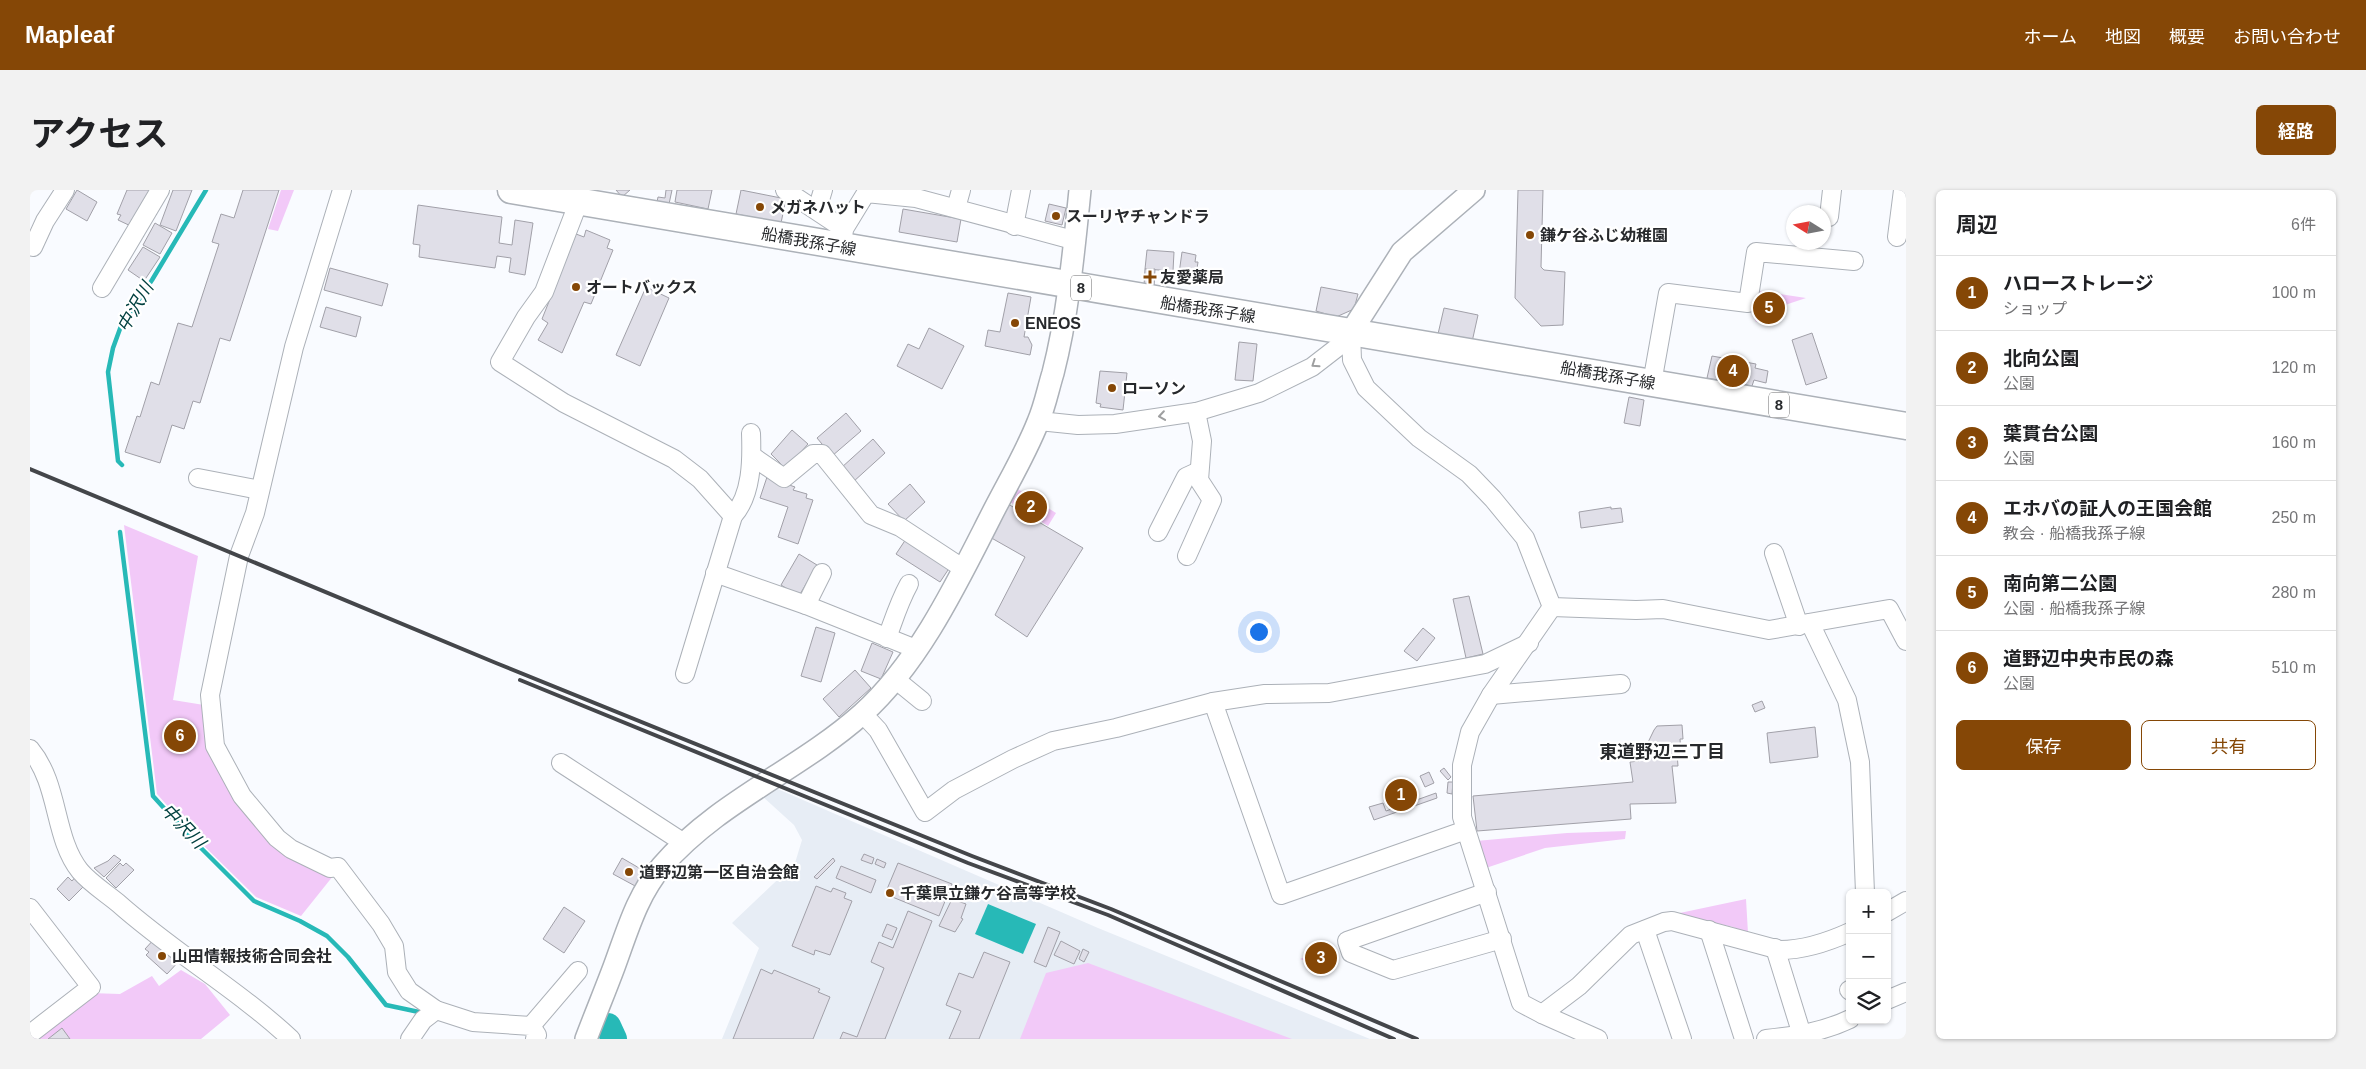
<!DOCTYPE html>
<html lang="ja">
<head>
<meta charset="utf-8">
<style>
	body { margin:0; font-family:Helvetica,"Noto Sans JP",sans-serif; background:#f2f2f2; color:#202124 }
	.controls { position:absolute; right:15px; bottom:15px; display:grid; overflow:hidden; border-radius:8px; box-shadow:0 1px 4px #0004 }
	.controls button { width:45px; height:45px; display:grid; place-items:center; padding:0; border:0; border-bottom:1px solid #e0e0e0; background:#fff; color:#202124; font:25px sans-serif }
	.compass { position:absolute; left:1756px; top:15px; width:45px; height:45px; border-radius:50%; background:#fff; box-shadow:0 1px 4px #0004; rotate:281deg }
	.you { position:absolute; left:1228px; top:441px; width:18px; height:18px; margin:-12px; border:4px solid #fff; border-radius:50%; background:#1a73e8; box-shadow:0 0 0 8px #1a73e833 }
	.badge { display:grid; place-items:center; width:32px; height:32px; border-radius:50%; background:#854706; color:#fff; font-size:16px; font-weight:700 }
	.pin { position:absolute; translate:-50% -50%; border:2px solid #fff; box-shadow:0 1px 5px #0006 }
	.list { margin:0; padding:0; list-style:none }
	h2 { display:flex; justify-content:space-between; align-items:center; height:65px; margin:0; padding:0 20px; font-size:21px }
	h2 small { font-size:16px; font-weight:400; color:#757577 }
	.list li { display:grid; grid-template-columns:32px 1fr auto; gap:15px; align-items:center; box-sizing:border-box; height:75px; padding:0 20px; border-top:1px solid #e0e0e0 }
	.list b { display:block; font-size:19px; white-space:nowrap }
	.list p { margin:0; font-size:16px; white-space:nowrap; color:#757577 }
	.list em { font-size:16px; font-style:normal; color:#757577 }
	.actions { display:flex; gap:10px; padding:15px 20px }
	.actions a { flex:1; padding:11px 0; border:1px solid #854706; border-radius:8px; text-align:center; font-size:18px; color:#854706 }
	.actions .main { background:#854706; color:#fff }
	.icon { flex:none; width:28px; height:28px; fill:none; stroke:currentColor; stroke-width:2; stroke-linecap:round; stroke-linejoin:round }
	.map { position:relative; flex:none; width:1876px; height:849px; overflow:hidden; border-radius:8px }
	header { display:flex; align-items:center; gap:30px; box-sizing:border-box; height:70px; padding:0 25px; background:#854706; color:#fff }
	header strong { font-size:24px }
	nav { display:flex; gap:28px; margin-inline-start:auto; font-size:18px }
	.intro { display:flex; align-items:center; justify-content:space-between; box-sizing:border-box; height:120px; padding:0 30px }
	h1 { margin:0; font-size:35px }
	.button { padding:12px 22px; border-radius:8px; background:#854706; color:#fff; font-size:18px; font-weight:700 }
	main { display:flex; gap:30px; padding:0 30px }
	aside { flex:1; background:#fff; border-radius:8px; box-shadow:0 1px 4px #0004 }
	.map>svg:first-child { display:block }
</style>
</head>
<body>
<header>
<strong>Mapleaf</strong>
<nav><a>ホーム</a><a>地図</a><a>概要</a><a>お問い合わせ</a></nav>
</header>
<div class="intro"><h1>アクセス</h1><a class="button">経路</a></div>
<main>
<div class="map">
<svg width="1876" height="849" viewBox="0 0 1876 849">
	<rect width="100%" height="100%" fill="#f9fbff"/>
	<path fill="#e7edf5" d="M743,597L1068,738L1340,849H692L729,758L702,733L765,673L772,650L764,635L731,605Z"/>
	<g fill="#f2c9f8">
		<path d="M251,0H264L248,41L238,39Z"/>
		<path d="M1729,101L1776,108L1758,114L1726,132L1722,122L1727,123Z"/>
		<path d="M983,296L1026,323L1018,336L977,310Z"/>
		<path d="M94,335L168,366L143,510L174,515L208,609L303,686L271,726L226,707L165,647L127,604Z"/>
		<path d="M1596,641L1595,649L1515,658L1456,678L1446,651L1537,643Z"/>
		<path d="M1716,709L1718,743L1703,737L1645,724Z"/>
		<path d="M1301,756L1304,765L1308,766L1302,781L1270,769Z"/>
		<path d="M1058,773L1262,849H990L1016,783Z"/>
		<path d="M151,780L175,794L200,825L171,849H0L60,803L90,804L122,786L129,796Z"/>
	</g>
	<path fill="#27b9b7" d="M958,714L1006,734L993,764L945,744Z"/>
	<g fill="none" stroke-linecap="round" stroke-linejoin="round">
		<g stroke="#27b9b7" stroke-width="4.5">
			<path d="M92,275L88,271L78,182L83,158L91,136L122,90L176,0"/>
			<path d="M90,342L123,606L162,649L224,711L270,731L297,746L318,767L356,815L389,822"/>
		</g>
		<path stroke="#27b9b7" stroke-width="26" d="M578,836L584,849"/>
	</g>
	<g fill="#e0dfe8" stroke="#a1a0a8">
		<path d="M47,0L67,12L57,31L36,19Z"/>
		<path d="M97,0H122L105,38L88,30L91,25L87,24Z"/>
		<path d="M143,0H162L146,41L130,35Z"/>
		<path d="M213,0H249L200,151L190,148L170,213L163,211L154,239L142,235L130,273L95,262L107,226L110,227L121,192L129,195L148,133L162,137L189,54L182,52L191,24L204,28Z"/>
		<path d="M586,0H600L592,7Z"/>
		<path d="M636,0H642L639,14L627,12L628,7L635,8Z"/>
		<path d="M647,0H682L678,19L645,12Z"/>
		<path d="M711,0L756,9L751,33L706,24Z"/>
		<path d="M1488,0H1513L1511,77L1514,80L1535,82L1533,135L1511,136L1485,108Z"/>
		<path d="M1019,14L1036,18L1032,35L1015,31Z"/>
		<path d="M388,15L472,27L469,53L482,55L485,30L503,33L495,85L479,82L481,68L467,66L465,78L389,67L390,55L383,54Z"/>
		<path d="M873,19L931,29L927,52L869,42Z"/>
		<path d="M125,33L142,43L130,64L113,55Z"/>
		<path d="M556,40L580,50L577,58L583,60L561,114L554,112L532,163L508,150L518,133L512,129L546,44L554,47Z"/>
		<path d="M113,57L130,67L114,91L98,80Z"/>
		<path d="M1117,60L1144,62L1143,81L1115,79Z"/>
		<path d="M1152,62L1166,65L1165,72H1168L1165,93L1148,91Z"/>
		<path d="M300,78L358,94L352,116L294,100Z"/>
		<path d="M1115,79H1125L1124,97L1114,96Z"/>
		<path d="M616,97L639,108L610,176L586,165Z"/>
		<path d="M1291,97L1328,104L1324,119L1306,127L1286,121Z"/>
		<path d="M978,103L1001,107L994,147H998L1002,155L1000,165L955,156L958,140L970,142Z"/>
		<path d="M296,117L331,127L326,147L290,137Z"/>
		<path d="M1414,118L1448,125L1442,152L1408,144Z"/>
		<path d="M899,138L934,156L912,199L867,176L878,154L889,159Z"/>
		<path d="M1782,143L1797,188L1776,195L1762,150Z"/>
		<path d="M1209,152L1227,154L1223,191L1205,190Z"/>
		<path d="M1682,166L1726,174L1725,178L1738,181L1736,193L1724,190L1722,196L1677,188Z"/>
		<path d="M1070,181L1097,183L1093,220L1070,217L1071,214L1066,213Z"/>
		<path d="M1599,207L1614,210L1610,236L1594,233Z"/>
		<path d="M816,223L831,241L802,266L787,248Z"/>
		<path d="M762,240L778,254L756,279L741,264Z"/>
		<path d="M843,249L855,263L823,292L811,278Z"/>
		<path d="M737,287L765,297L763,300L777,304L776,308L783,310L768,354L748,347L758,317L730,308Z"/>
		<path d="M880,294L895,312L874,331L858,314Z"/>
		<path d="M978,314L1053,358L997,447L965,425L995,367L958,346Z"/>
		<path d="M1581,317V319L1591,318L1593,332L1551,338L1549,322Z"/>
		<path d="M878,346L922,374L910,392L866,364Z"/>
		<path d="M769,364L787,375L769,406L751,395Z"/>
		<path d="M1439,406L1453,464L1436,468L1423,409Z"/>
		<path d="M786,437L805,443L791,492L771,486Z"/>
		<path d="M1393,438L1405,448L1387,471L1374,461Z"/>
		<path d="M842,453L863,462L851,489L831,481Z"/>
		<path d="M825,480L841,498L809,527L793,509Z"/>
		<path d="M1732,511L1735,518L1725,522L1722,515Z"/>
		<path d="M1652,535L1653,549H1650L1651,564L1647,563L1648,576H1642L1646,613L1600,614L1601,629L1447,641L1443,606L1603,592L1600,572L1609,571L1624,540L1627,536Z"/>
		<path d="M1785,537L1788,567L1740,573L1737,543Z"/>
		<path d="M1414,578L1421,587L1418,590L1410,581Z"/>
		<path d="M1399,582L1404,593L1395,597L1390,586Z"/>
		<path d="M1380,590L1384,601L1380,603L1375,592Z"/>
		<path d="M1418,592H1423L1422,604L1417,603Z"/>
		<path d="M1406,603L1407,608L1344,630L1339,617L1353,613L1356,621Z"/>
		<path d="M834,664L844,668L842,674L831,670Z"/>
		<path d="M84,665L91,670L74,687L64,678L78,671Z"/>
		<path d="M592,668L616,682L607,697L583,684Z"/>
		<path d="M803,668L805,671L787,689L784,687Z"/>
		<path d="M847,669L856,673L854,678L845,674Z"/>
		<path d="M90,673L93,676L96,673L104,680L86,698L76,688Z"/>
		<path d="M868,673L922,694L909,726L855,704Z"/>
		<path d="M811,676L846,690L841,703L806,688Z"/>
		<path d="M47,685L56,694L39,711L27,699L38,687L42,691Z"/>
		<path d="M786,696L801,702L803,698L816,703L814,708L822,711L800,765L785,760L784,765L762,756Z"/>
		<path d="M933,698L942,701L939,710L930,707Z"/>
		<path d="M922,709L936,714L931,728L933,729L925,742L909,736Z"/>
		<path d="M534,717L555,731L534,763L513,749Z"/>
		<path d="M878,721L902,731L855,849H810L813,842L827,847L854,778L841,772L849,752L863,758Z"/>
		<path d="M857,734L867,738L862,750L852,746Z"/>
		<path d="M1018,737L1030,742L1016,777L1004,772Z"/>
		<path d="M126,747L151,769L137,784L116,765L119,762L115,759Z"/>
		<path d="M1031,751L1050,761L1044,774L1024,765Z"/>
		<path d="M1053,759L1059,762L1054,772L1049,769Z"/>
		<path d="M954,762L980,772L949,849H919L931,821L916,815L929,783L943,788Z"/>
		<path d="M731,779L742,784L744,780L790,799L788,802L800,807L783,849H703Z"/>
		<path d="M32,838L40,849H18Z"/>
	</g>
	<g fill="none" stroke-linecap="round" stroke-linejoin="round">
		<defs>
			<g id="minor">
				<path d="M312,0L264,157L225,323L209,366L180,505L185,556L212,606L247,648L261,659L300,678L308,677L351,734L364,756L367,782L379,801L406,820L443,832L501,836L507,845L505,849"/>
				<path d="M755,0L814,39"/>
				<path d="M549,11L514,102L496,127L470,172L534,213L644,269L670,289L703,326"/>
				<path d="M926,18L931,0"/>
				<path d="M787,20L793,0"/>
				<path d="M1799,27L1802,0"/>
				<path d="M984,36L991,0"/>
				<path d="M1867,47L1873,0"/>
				<path d="M0,56L3,57L15,31L35,0"/>
				<path d="M808,56L813,48L814,39L836,3L886,8L1043,50"/>
				<path d="M72,98L130,0"/>
				<path d="M1321,142L1322,170L1336,198L1389,248L1439,284L1463,309L1495,348L1522,417L1606,420L1633,419L1739,440L1859,419L1876,451"/>
				<path d="M1622,193L1638,103L1718,113L1726,62L1824,71"/>
				<path d="M1009,231L1048,235L1085,234L1166,222L1229,203L1282,177L1313,153L1321,142"/>
				<path d="M722,266L754,288L783,264H792L841,325L870,337L934,379"/>
				<path d="M168,288L230,300"/>
				<path d="M1128,342L1156,287L1169,281"/>
				<path d="M1744,363L1769,436"/>
				<path d="M1157,366L1182,310L1169,290L1172,251L1166,222"/>
				<path d="M685,383L776,415L886,459"/>
				<path d="M776,415L792,383"/>
				<path d="M1780,433L1817,510L1830,572L1835,703"/>
				<path d="M857,448C864,429 869,412 879,394"/>
				<path d="M655,484L703,326C722,305 722,270 721,243"/>
				<path d="M865,489L892,511"/>
				<path d="M1461,505L1591,494"/>
				<path d="M1183,512L1251,705L1436,640"/>
				<path d="M833,524L848,540L895,622L924,600L983,569L1023,551L1086,538L1183,512L1235,504L1299,503L1455,474L1499,453"/>
				<path d="M0,559C30,595 23,647 50,681C60,693 76,703 88,713C143,762 207,799 261,849"/>
				<path d="M531,573L654,653"/>
				<path d="M1457,702L1317,751L1321,763L1363,780L1472,749"/>
				<path d="M0,718L61,797L0,844"/>
				<path d="M1857,722L1876,711"/>
				<path d="M1615,740L1652,849"/>
				<path d="M1679,740L1714,849"/>
				<path d="M1745,758L1772,845"/>
				<path d="M1819,800L1820,801"/>
				<path d="M1857,810L1876,802"/>
				<path d="M1512,824L1491,813L1432,627V575L1440,542L1461,505L1522,417"/>
				<path d="M501,836L548,781"/>
				<path d="M380,849L393,830L406,820"/>
				<path d="M1568,849L1512,824L1549,796L1601,745L1634,732L1642,731L1750,760C1775,760 1798,752 1820,742"/>
				<path d="M1736,849C1765,846 1793,842 1820,829"/>
			</g>
			<g id="tertiary">
				<path d="M1321,142L1372,62L1444,0"/>
				<path d="M556,849C565,825 575,801 584,777C597,742 607,705 632,676C687,612 769,580 832,524C888,474 926,395 960,328C976,296 995,265 1008,232C1015,216 1018,199 1023,183C1038,125 1044,59 1050,0"/>
			</g>
			<path id="primary" d="M481,0L1876,236"/>
		</defs>
		<use href="#minor" stroke="#acb1b8" stroke-width="20"/>
		<use href="#tertiary" stroke="#acb1b8" stroke-width="24"/>
		<use href="#primary" stroke="#acb1b8" stroke-width="29"/>
		<use href="#minor" stroke="#fff" stroke-width="18"/>
		<use href="#tertiary" stroke="#fff" stroke-width="21"/>
		<use href="#primary" stroke="#fff" stroke-width="26"/>
		<g stroke="#44464a" stroke-width="4">
			<path d="M0,279L466,473L942,666L1081,719L1387,849"/>
			<path d="M490,490L938,673L1078,725L1364,849"/>
		</g>
	</g>
	<defs><path id="oneway-chevron" d="M-2-3.5L2.5 0L-2 3.5" fill="none" stroke-width="1.6" stroke-linecap="round" stroke-linejoin="round" transform="scale(1.25)"/></defs>
	<g stroke="#9e9fa0">
		<use href="#oneway-chevron" transform="translate(1285 174) rotate(146)"/>
		<use href="#oneway-chevron" transform="translate(1132 226) rotate(172)"/>
	</g>
	<g fill="#854706" stroke="#fff" stroke-width="2">
		<circle cx="730" cy="17" r="5"/>
		<circle cx="1026" cy="26" r="5"/>
		<circle cx="1500" cy="45" r="5"/>
		<path d="M1117.5 79.5h5v5h5v5h-5v5h-5v-5h-5v-5h5z"/>
		<circle cx="546" cy="97" r="5"/>
		<circle cx="985" cy="133" r="5"/>
		<circle cx="1082" cy="198" r="5"/>
		<circle cx="599" cy="682" r="5"/>
		<circle cx="860" cy="703" r="5"/>
		<circle cx="132" cy="766" r="5"/>
	</g>
	<g text-anchor="middle" stroke-width="4.5" stroke-linejoin="round" paint-order="stroke">
		<g fill="#fff" stroke="#68696b" stroke-width="1">
			<rect x="1041" y="85.5" width="20" height="25" rx="4"/>
			<rect x="1739" y="202.5" width="20" height="25" rx="4"/>
		</g>
		<g font-size="15" font-weight="bold" fill="#27292c">
			<text x="1051" y="103">8</text>
			<text x="1749" y="220">8</text>
		</g>
		<g font-size="16" font-weight="bold" fill="#27292c" stroke="#fff" text-anchor="start">
			<text x="740" y="23">メガネハット</text>
			<text x="1036" y="32">スーリヤチャンドラ</text>
			<text x="1510" y="51">鎌ケ谷ふじ幼稚園</text>
			<text x="1130" y="93">友愛薬局</text>
			<text x="556" y="103">オートバックス</text>
			<text x="995" y="139">ENEOS</text>
			<text x="1092" y="204">ローソン</text>
			<text x="609" y="688">道野辺第一区自治会館</text>
			<text x="870" y="709">千葉県立鎌ケ谷高等学校</text>
			<text x="142" y="772">山田情報技術合同会社</text>
		</g>
		<g font-size="16" fill="#27292c" stroke="#fff">
			<text transform="translate(779 51) rotate(10)" y="6">船橋我孫子線</text>
			<text transform="translate(1178 119) rotate(9)" y="6">船橋我孫子線</text>
			<text transform="translate(1578 185) rotate(10)" y="6">船橋我孫子線</text>
		</g>
		<g font-size="18" font-style="italic" fill="#00403f" stroke="#fff">
			<text transform="translate(105 117) rotate(-60)" y="6">中沢川</text>
			<text transform="translate(153 636) rotate(46)" y="6">中沢川</text>
		</g>
		<g font-size="18" font-weight="bold" fill="#27292c" stroke="#fff">
			<text x="1632" y="568">東道野辺三丁目</text>
		</g>
	</g>
</svg>
<div class="controls">
<button>+</button>
<button>−</button>
<button><svg class="icon" aria-label="layers" viewBox="0 0 24 24"><path d="M12 4l9 5-9 5-9-5zM3 14l9 5 9-5"/></svg></button>
</div>
<svg class="compass" viewBox="-18 -18 36 36"><path d="M0-13l5 13h-10z" fill="#e53935"/><path d="M0 13l5-13h-10z" fill="#757577"/></svg>
<div class="you"></div>
<div class="pin badge" style="left:1371px;top:605px">1</div>
<div class="pin badge" style="left:1001px;top:317px">2</div>
<div class="pin badge" style="left:1291px;top:768px">3</div>
<div class="pin badge" style="left:1703px;top:181px">4</div>
<div class="pin badge" style="left:1739px;top:118px">5</div>
<div class="pin badge" style="left:150px;top:546px">6</div>
</div>
<aside>
<h2>周辺<small>6件</small></h2>
<ul class="list">
<li><span class="badge">1</span><div><b>ハローストレージ</b><p>ショップ</p></div><em>100 m</em></li>
<li><span class="badge">2</span><div><b>北向公園</b><p>公園</p></div><em>120 m</em></li>
<li><span class="badge">3</span><div><b>葉貫台公園</b><p>公園</p></div><em>160 m</em></li>
<li><span class="badge">4</span><div><b>エホバの証人の王国会館</b><p>教会 · 船橋我孫子線</p></div><em>250 m</em></li>
<li><span class="badge">5</span><div><b>南向第二公園</b><p>公園 · 船橋我孫子線</p></div><em>280 m</em></li>
<li><span class="badge">6</span><div><b>道野辺中央市民の森</b><p>公園</p></div><em>510 m</em></li>
</ul>
<div class="actions"><a class="main">保存</a><a>共有</a></div>
</aside>
</main>
</body>
</html>
